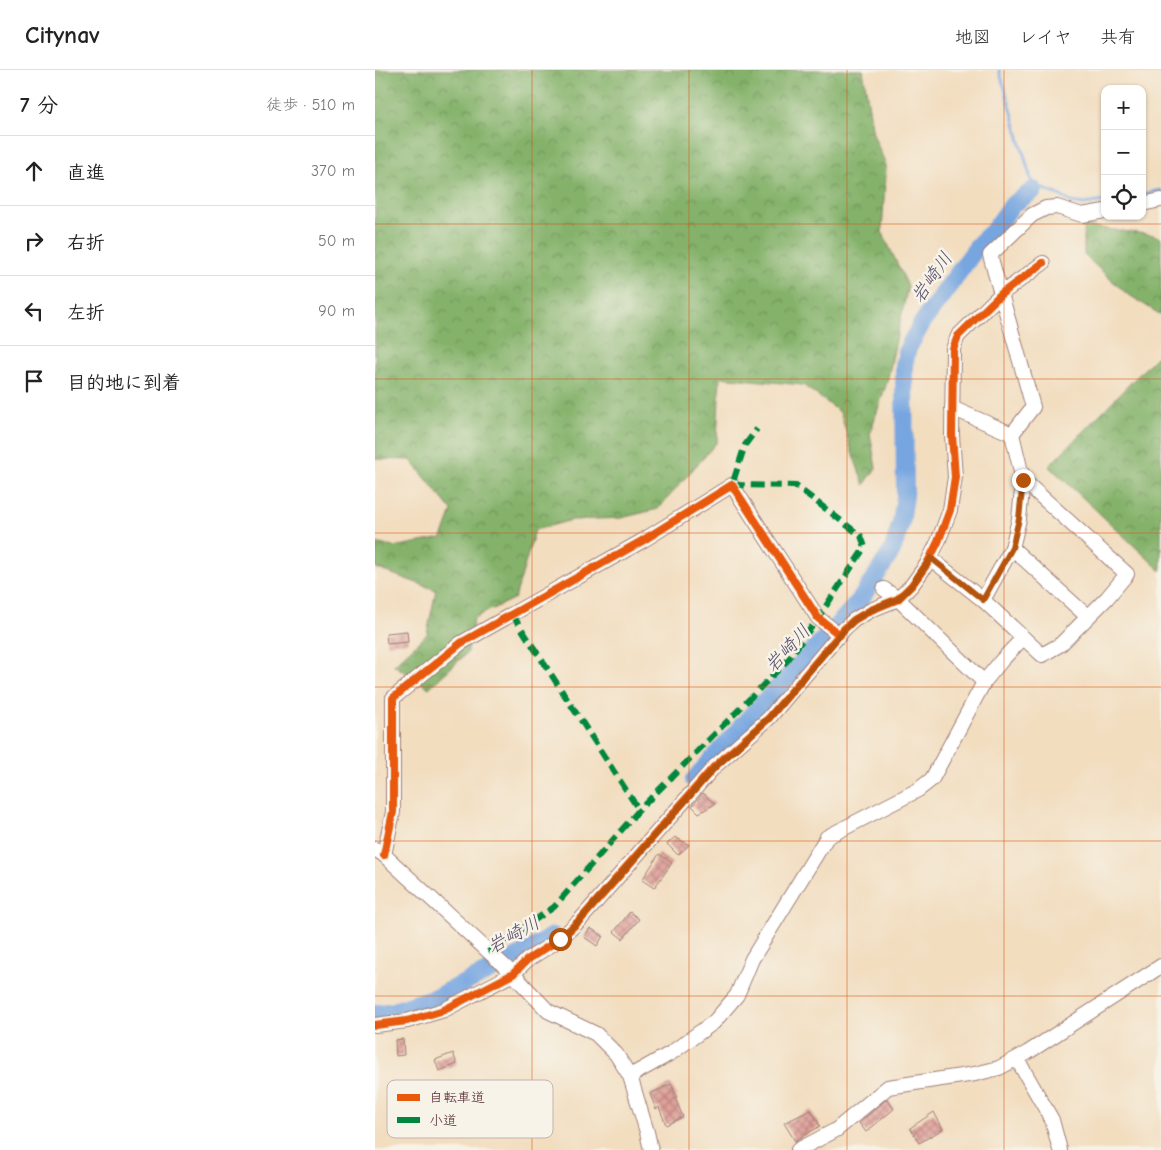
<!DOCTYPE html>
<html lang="ja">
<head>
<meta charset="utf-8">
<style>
	body { margin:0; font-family:"Comic Neue","Klee One",sans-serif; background:#f6f6f6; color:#222 }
	.controls { position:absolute; right:15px; top:15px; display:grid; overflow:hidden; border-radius:10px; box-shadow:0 1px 4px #0004 }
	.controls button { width:45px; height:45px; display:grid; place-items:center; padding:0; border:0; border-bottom:1px solid #e0e0e0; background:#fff; color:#222; font:25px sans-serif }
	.stop { position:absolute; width:15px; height:15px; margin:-11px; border:4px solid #b45309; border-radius:50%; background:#fff }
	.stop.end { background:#b45309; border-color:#fff; box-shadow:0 1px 5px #0008 }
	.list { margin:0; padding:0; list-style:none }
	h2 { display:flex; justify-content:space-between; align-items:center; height:65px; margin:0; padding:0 20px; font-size:21px }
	h2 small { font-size:16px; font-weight:400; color:#767676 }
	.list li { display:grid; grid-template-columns:32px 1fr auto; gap:15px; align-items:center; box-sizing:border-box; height:70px; padding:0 20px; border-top:1px solid #e0e0e0 }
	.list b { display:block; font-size:19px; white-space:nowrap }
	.list em { font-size:16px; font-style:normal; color:#767676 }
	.icon { flex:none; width:28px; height:28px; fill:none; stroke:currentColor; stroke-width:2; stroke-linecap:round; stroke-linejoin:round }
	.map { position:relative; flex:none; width:786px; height:1080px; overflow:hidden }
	header { display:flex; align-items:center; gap:30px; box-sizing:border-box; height:70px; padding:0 25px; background:#fff; border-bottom:1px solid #e0e0e0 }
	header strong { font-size:24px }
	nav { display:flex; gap:28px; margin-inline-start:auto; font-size:18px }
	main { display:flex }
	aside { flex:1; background:#fff }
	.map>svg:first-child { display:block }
</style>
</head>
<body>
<header>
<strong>Citynav</strong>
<nav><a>地図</a><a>レイヤ</a><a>共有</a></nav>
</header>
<main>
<aside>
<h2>7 分<small>徒歩 · 510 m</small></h2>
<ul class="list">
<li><svg class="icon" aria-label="ahead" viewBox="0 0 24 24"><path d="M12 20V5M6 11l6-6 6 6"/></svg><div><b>直進</b></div><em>370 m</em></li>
<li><svg class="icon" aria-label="right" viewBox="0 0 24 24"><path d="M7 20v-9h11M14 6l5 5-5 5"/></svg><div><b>右折</b></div><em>50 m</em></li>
<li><svg class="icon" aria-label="left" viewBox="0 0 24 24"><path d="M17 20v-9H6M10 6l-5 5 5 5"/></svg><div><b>左折</b></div><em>90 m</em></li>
<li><svg class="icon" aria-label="arrive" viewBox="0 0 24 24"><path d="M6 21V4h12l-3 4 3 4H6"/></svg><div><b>目的地に到着</b></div></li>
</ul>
</aside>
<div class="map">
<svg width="786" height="1080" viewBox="0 0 786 1080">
	<defs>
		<pattern id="forest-crowns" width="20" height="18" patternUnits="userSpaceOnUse" patternTransform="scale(1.25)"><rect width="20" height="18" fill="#84b26b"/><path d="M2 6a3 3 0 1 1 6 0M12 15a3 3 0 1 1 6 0" fill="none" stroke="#6e9058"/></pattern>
		<pattern id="building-cross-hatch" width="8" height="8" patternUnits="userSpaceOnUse" patternTransform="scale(1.25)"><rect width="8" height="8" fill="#de9d96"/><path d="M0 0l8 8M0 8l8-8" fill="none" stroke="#b67f7b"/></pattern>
	</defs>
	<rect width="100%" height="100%" fill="#f7f3e8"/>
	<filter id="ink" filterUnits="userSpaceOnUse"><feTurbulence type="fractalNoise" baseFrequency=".02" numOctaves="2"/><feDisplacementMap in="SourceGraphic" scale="10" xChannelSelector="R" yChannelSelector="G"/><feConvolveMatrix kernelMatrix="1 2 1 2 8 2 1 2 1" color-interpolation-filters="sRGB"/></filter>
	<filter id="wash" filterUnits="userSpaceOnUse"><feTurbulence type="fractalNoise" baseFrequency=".0096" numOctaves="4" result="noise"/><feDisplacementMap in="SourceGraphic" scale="20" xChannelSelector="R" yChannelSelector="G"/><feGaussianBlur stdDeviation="1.12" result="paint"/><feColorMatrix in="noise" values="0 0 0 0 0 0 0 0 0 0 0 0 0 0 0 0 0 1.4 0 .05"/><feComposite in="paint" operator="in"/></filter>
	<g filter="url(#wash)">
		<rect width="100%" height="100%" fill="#f2ddbf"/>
		<g fill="url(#forest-crowns)" stroke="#67684b">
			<path d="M0,0H488L498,64L511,95L507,162L533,216L512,312L495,363L501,398L489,415L476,379L465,342L428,315L345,307L342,372L283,439L246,448L197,450L160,460L140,528L99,548L93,582L54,618L19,595L52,564L61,520L1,498L0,473L18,477L67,468L77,441L36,390L0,389Z"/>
			<path d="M709,156L779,165L786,168V245L751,223L709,185Z"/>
			<path d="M786,282V501L674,396Z"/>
		</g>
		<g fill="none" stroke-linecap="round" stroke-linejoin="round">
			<g stroke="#76a5e0" stroke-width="3">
				<path d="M624,0L634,32L659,120L669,119L684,125L696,132L709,134L730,131"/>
				<path d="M767,124L786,120"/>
			</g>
			<g stroke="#76a5e0" stroke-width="18">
				<path d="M319,710L379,642L470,547L485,530L517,481L526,453L530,426L529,295L533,278L547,253L605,173L618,161L638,134L659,120"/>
				<path d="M0,944L19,941L63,926L146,885L178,866"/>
			</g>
		</g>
		<g id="blocks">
			<g fill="url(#building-cross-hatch)">
				<path d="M32,561L33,572L12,574L11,563Z"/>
				<path d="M328,723L340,734L324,743L317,736Z"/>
				<path d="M300,767L314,775L303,785L292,774Z"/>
				<path d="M284,784L297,793L279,818L267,810Z"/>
				<path d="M255,842L264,849L248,869L239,862Z"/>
				<path d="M215,858L228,866L222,876L209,867Z"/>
				<path d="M28,969L29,985L21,986L20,970Z"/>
				<path d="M78,983L82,994L64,1001L60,990Z"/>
				<path d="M296,1014L302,1027L300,1028L308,1047L291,1055L284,1037L281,1039L275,1024Z"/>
				<path d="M512,1029L519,1039L491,1062L484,1053Z"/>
				<path d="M436,1040L445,1056L420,1071L409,1053Z"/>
				<path d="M559,1042L568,1059L544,1073L535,1058Z"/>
			</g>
		</g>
	</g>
	<g filter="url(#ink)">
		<use href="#blocks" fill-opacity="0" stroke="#9e7e75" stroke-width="1"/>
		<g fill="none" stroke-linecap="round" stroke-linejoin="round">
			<defs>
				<g id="minor">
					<path d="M767,134L786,130"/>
					<path d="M577,338L637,364L658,337L615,185L657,145L671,138L682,137L707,145L730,141"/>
					<path d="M637,478L713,547"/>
					<path d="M555,488L608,530L667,585L686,574L732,528L752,504L648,410"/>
					<path d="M509,519L523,529L609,612"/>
					<path d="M608,530L637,478L644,449L648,410L637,364"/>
					<path d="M0,779L9,785L138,904L173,941L221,964L241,984L255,1006L272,1062L276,1080"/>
					<path d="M9,785L18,742V628L86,573L267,471L357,415L443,548L465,565"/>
					<path d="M0,955L32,951L69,940L138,904L152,890L185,869L206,849L339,697L394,648L469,559L479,550L496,540L523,529L537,515L552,494L563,472L575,440L580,407L577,365L578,279L583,266L626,224L668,193"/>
					<path d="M642,989L677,1050L685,1080"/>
					<path d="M255,1006L296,983L339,952L362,925L377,889L452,767L543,720L557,709L609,612L627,590L648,568"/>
					<path d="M423,1080L461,1060L513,1017L600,1004L624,998L652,983L786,896"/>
				</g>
			</defs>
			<use href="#minor" stroke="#9e7e75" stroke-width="16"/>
			<use href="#minor" stroke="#fff" stroke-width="14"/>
			<g stroke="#00873e" stroke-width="6" stroke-dasharray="12 6" stroke-linecap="butt">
				<path d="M137,544L264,740"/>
				<path d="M113,882L179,837L264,740L413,590L443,548L490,477L486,466L421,416L357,415L370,375L382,359"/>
			</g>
			<defs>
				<g id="cycleway">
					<path d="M9,785L18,742V628L86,573L267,471L357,415L443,548L465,565"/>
					<path d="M0,955L32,951L69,940L138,904L152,890L185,869L206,849L339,697L394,648L469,559L479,550L496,540L523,529L537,515L552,494L563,472L575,440L580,407L577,365L578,279L583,266L626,224L668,193"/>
				</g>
			</defs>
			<use href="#cycleway" stroke="#f7f3e8" stroke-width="11"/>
			<use href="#cycleway" stroke="#e8590c" stroke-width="8"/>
		</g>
	</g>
	<g fill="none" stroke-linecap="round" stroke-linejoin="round" filter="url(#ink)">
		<path stroke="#b45309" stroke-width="6" d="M185,869L206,849L339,698L394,648L469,560L479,550L496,540L523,529L537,515L556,488L608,530L637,478L644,449L648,410"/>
	</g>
	<path fill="none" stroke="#d8530f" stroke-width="1" stroke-opacity="0.55" d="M157,0V1080M314,0V1080M472,0V1080M629,0V1080M0,154H786M0,309H786M0,463H786M0,617H786M0,771H786M0,926H786"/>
	<g text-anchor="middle" stroke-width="5" stroke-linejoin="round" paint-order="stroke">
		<g font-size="19" font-style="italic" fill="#594e6a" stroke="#f7f3e8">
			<text transform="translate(556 207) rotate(-55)" y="7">岩崎川</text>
			<text transform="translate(412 578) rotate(-47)" y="7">岩崎川</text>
			<text transform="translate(138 864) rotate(-29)" y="7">岩崎川</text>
		</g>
	</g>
	<rect x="12" y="1010" width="166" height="58" rx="8" fill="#f7f3e8" stroke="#c3b3af" stroke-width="1"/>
	<rect x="22" y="1024" width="23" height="7" fill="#e8590c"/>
	<rect x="22" y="1047" width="23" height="6" fill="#00873e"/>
	<g font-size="14" fill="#4a1f2b">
		<text x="54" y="1032">自転車道</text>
		<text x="54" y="1055">小道</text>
	</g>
</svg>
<div class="controls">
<button>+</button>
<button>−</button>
<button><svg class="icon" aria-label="locate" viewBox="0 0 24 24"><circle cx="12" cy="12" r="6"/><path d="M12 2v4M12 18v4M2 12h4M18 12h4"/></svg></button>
</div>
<div class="stop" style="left:185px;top:869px"></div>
<div class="stop end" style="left:648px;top:410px"></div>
</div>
</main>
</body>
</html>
